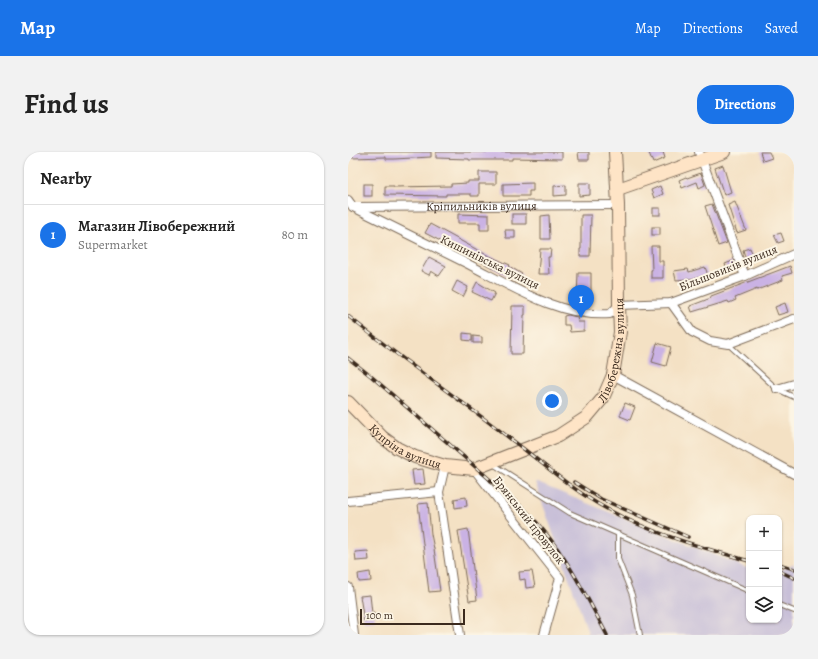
<!DOCTYPE html>
<html lang="en">
<head>
<meta charset="utf-8">
<style>
	body { margin:0; font-family:Alegreya,serif; background:#f2f2f2; color:#222 }
	.controls { position:absolute; right:12px; bottom:12px; display:grid; overflow:hidden; border-radius:8px; box-shadow:0 1px 3px #0004 }
	.controls button { width:36px; height:36px; display:grid; place-items:center; padding:0; border:0; border-bottom:1px solid #e0e0e0; background:#fff; color:#222; font:20px sans-serif }
	.scale { position:absolute; left:12px; bottom:10px; width:105px; box-sizing:border-box; padding-left:4px; border:2px solid #3b2a1e; border-top:0; font-size:11px; line-height:14px; white-space:nowrap; color:#3b2a1e; -webkit-text-stroke:3px #fcf5e5; paint-order:stroke }
	.you { position:absolute; left:204px; top:249px; width:14px; height:14px; margin:-10px; border:3px solid #fff; border-radius:50%; background:#1a73e8; box-shadow:0 0 0 6px #1a73e833 }
	.badge { display:grid; place-items:center; width:26px; height:26px; border-radius:50%; background:#1a73e8; color:#fff; font-size:13px; font-weight:700 }
	.pin { position:absolute; translate:-50% -33px; filter:drop-shadow(0 1px 2px #0008) }
	.pin::after { content:''; position:absolute; top:21px; width:14px; height:12px; background:inherit; clip-path:polygon(0 0,100% 0,50% 100%) }
	.list { margin:0; padding:0; list-style:none }
	h2 { display:flex; justify-content:space-between; align-items:center; height:52px; margin:0; padding:0 16px; font-size:17px }
	h2 small { font-size:13px; font-weight:400; color:#767676 }
	.list li { display:grid; grid-template-columns:26px 1fr auto; gap:12px; align-items:center; box-sizing:border-box; height:60px; padding:0 16px; border-top:1px solid #e0e0e0 }
	.list b { display:block; font-size:15px; white-space:nowrap }
	.list p { margin:0; font-size:13px; white-space:nowrap; color:#767676 }
	.list em { font-size:13px; font-style:normal; color:#767676 }
	.icon { flex:none; width:22px; height:22px; fill:none; stroke:currentColor; stroke-width:2; stroke-linecap:round; stroke-linejoin:round }
	.map { position:relative; flex:none; width:446px; height:483px; overflow:hidden; border-radius:16px }
	header { display:flex; align-items:center; gap:24px; box-sizing:border-box; height:56px; padding:0 20px; background:#1a73e8; color:#fff }
	header strong { font-size:19px }
	nav { display:flex; gap:22px; margin-inline-start:auto; font-size:14px }
	.intro { display:flex; align-items:center; justify-content:space-between; box-sizing:border-box; height:96px; padding:0 24px }
	h1 { margin:0; font-size:28px }
	.button { padding:10px 18px; border-radius:16px; background:#1a73e8; color:#fff; font-size:14px; font-weight:700 }
	main { display:flex; gap:24px; padding:0 24px }
	aside { flex:1; background:#fff; border-radius:16px; box-shadow:0 1px 3px #0004 }
	.map>svg:first-child { display:block }
</style>
</head>
<body>
<header>
<strong>Map</strong>
<nav><a>Map</a><a>Directions</a><a>Saved</a></nav>
</header>
<div class="intro"><h1>Find us</h1><a class="button">Directions</a></div>
<main>
<aside>
<h2>Nearby<small></small></h2>
<ul class="list">
<li><span class="badge">1</span><div><b>Магазин Лівобережний</b><p>Supermarket</p></div><em>80 m</em></li>
</ul>
</aside>
<div class="map">
<svg width="446" height="483" viewBox="0 0 446 483">
	<rect width="100%" height="100%" fill="#fcf5e5"/>
	<filter id="ink" filterUnits="userSpaceOnUse"><feTurbulence type="fractalNoise" baseFrequency=".025" numOctaves="2"/><feDisplacementMap in="SourceGraphic" scale="8" xChannelSelector="R" yChannelSelector="G"/><feConvolveMatrix kernelMatrix="1 2 1 2 8 2 1 2 1" color-interpolation-filters="sRGB"/></filter>
	<filter id="wash" filterUnits="userSpaceOnUse"><feTurbulence type="fractalNoise" baseFrequency=".012" numOctaves="4" result="noise"/><feDisplacementMap in="SourceGraphic" scale="16" xChannelSelector="R" yChannelSelector="G"/><feGaussianBlur stdDeviation="0.9" result="paint"/><feColorMatrix in="noise" values="0 0 0 0 0 0 0 0 0 0 0 0 0 0 0 0 0 1.4 0 .05"/><feComposite in="paint" operator="in"/></filter>
	<g filter="url(#wash)">
		<rect width="100%" height="100%" fill="#f4e1c4"/>
		<path fill="#c8bfd8" d="M187,330L401,417V468H431V419L446,412V483H241Z"/>
		<g id="blocks">
			<g fill="#cab2e4">
				<path d="M4,0H83V5L46,7H38V5L4,6Z"/>
				<path d="M88,0H214V7L164,6V8H121V7L88,6Z"/>
				<path d="M230,0H241V8H231Z"/>
				<path d="M305,0H315L317,6L305,11L301,1Z"/>
				<path d="M412,0H421L424,6L415,9Z"/>
				<path d="M375,13L383,40L376,43L367,16Z"/>
				<path d="M131,20H148V32H131V44H123V42H98V44L37,43V34H46V35L103,34V32L120,31V29H131Z"/>
				<path d="M353,21L357,33L351,36L349,30L334,36L331,28L338,25L339,26Z"/>
				<path d="M185,31V39H181V44H155V32Z"/>
				<path d="M231,31H242V43L231,44Z"/>
				<rect x="16" y="32" width="8" height="12"/>
				<path d="M218,33V43L206,44V34Z"/>
				<path d="M312,34L315,42L306,46L303,38Z"/>
				<path d="M387,50L398,78L389,81L380,53Z"/>
				<path d="M364,52L379,91L370,94L357,54Z"/>
				<rect x="305" y="56" width="7" height="7"/>
				<path d="M110,62L141,63V78H132V71H110Z"/>
				<rect x="164" y="62" width="14" height="10"/>
				<path d="M201,63L202,87H193V64Z"/>
				<path d="M233,63H243L242,104H232V97H233Z"/>
				<path d="M82,72L137,102L162,113L161,114L174,122L170,129L77,81Z"/>
				<rect x="304" y="75" width="8" height="8"/>
				<path d="M157,78H167V86H158Z"/>
				<path d="M433,81L436,89L430,91L426,83Z"/>
				<path d="M303,94H311V109H315V126H303V118H304Z"/>
				<path d="M402,96L406,105L398,108L395,98Z"/>
				<path d="M192,97H203L202,105H200L201,122H190Z"/>
				<path d="M81,105L98,114L91,124L83,119L81,123L73,119Z"/>
				<path d="M385,109L388,115L379,118L377,112Z"/>
				<path d="M442,114L444,121L434,124L435,128L409,138V137L387,146L388,148L381,151L380,149L344,160L342,154L363,146V144Z"/>
				<path d="M357,115L360,123L350,126L328,128L326,119L340,117L341,120Z"/>
				<path d="M230,121H243V148H229Z"/>
				<path d="M109,129L120,135L115,145L104,139Z"/>
				<path d="M129,130L147,141L143,149L124,140Z"/>
				<path d="M437,151L440,160L430,163L427,155Z"/>
				<path d="M164,154H177V163H176L175,202H163Z"/>
				<path d="M220,163L229,165L230,170H236V179L222,180L221,173H216V164Z"/>
				<path d="M115,181L124,182V189L115,188Z"/>
				<path d="M125,184L134,185V191H125Z"/>
				<path d="M309,191L323,195L318,214L304,210Z"/>
				<path d="M277,251L287,255L282,268L272,264Z"/>
				<path d="M75,317L77,332L66,333L64,318Z"/>
				<path d="M118,345L119,354L107,356L106,347Z"/>
				<path d="M80,351L83,382L86,397L92,439L81,440L70,352Z"/>
				<path d="M120,377L129,448L121,449L110,379Z"/>
				<path d="M20,399L21,408L8,409L7,400Z"/>
				<path d="M184,419L187,435L178,436L177,427L172,428L171,420Z"/>
				<path d="M22,420L23,429L11,430L10,422Z"/>
				<path d="M22,443L24,461H26L27,468L16,469L12,444Z"/>
			</g>
		</g>
	</g>
	<g filter="url(#ink)">
		<use href="#blocks" fill-opacity="0" stroke="#7c6a58" stroke-width="1"/>
		<g fill="none" stroke-linecap="round" stroke-linejoin="round">
			<defs>
				<g id="lane">
					<path d="M380,192L429,237L446,245"/>
					<path d="M145,312L222,361L401,439"/>
					<path d="M270,382V407L284,443L292,483"/>
					<path d="M431,453L446,459"/>
				</g>
				<g id="street">
					<path d="M351,0L397,124"/>
					<path id="s1" d="M0,48L5,55L270,53"/>
					<path d="M5,55C43,74 82,93 120,112C163,134 212,166 262,162L271,153L323,151L397,124L446,102"/>
					<path d="M323,151L344,180L362,189L380,192L446,167"/>
					<path d="M265,223L446,322"/>
					<path d="M429,237L446,232"/>
					<path d="M97,314L91,340L112,483"/>
					<path d="M126,317L212,426L196,483"/>
					<path d="M0,349L91,340"/>
					<path d="M0,435L6,483"/>
				</g>
				<g id="secondary">
					<path d="M270,37L376,0"/>
					<path id="s2" d="M0,250L34,285L49,296L67,305L97,314L126,317L210,284L239,265L255,246L265,223L272,180L271,153L270,53L267,0"/>
				</g>
			</defs>
			<use href="#lane" stroke="#7c6a58" stroke-width="6"/>
			<use href="#street" stroke="#7c6a58" stroke-width="10"/>
			<use href="#secondary" stroke="#7c6a58" stroke-width="14"/>
			<use href="#lane" stroke="#fff" stroke-width="4"/>
			<use href="#street" stroke="#fff" stroke-width="8"/>
			<use href="#secondary" stroke="#fee4c6" stroke-width="12"/>
			<defs>
				<g id="rail">
					<path d="M0,164C53,207 110,246 164,288C196,312 224,338 259,357C304,382 353,395 401,409"/>
					<path d="M0,206L24,225L177,358C215,396 234,436 259,483"/>
					<path d="M226,330L253,347L340,385"/>
					<path d="M431,412L446,417"/>
					<path d="M431,419L446,426"/>
				</g>
			</defs>
			<use href="#rail" stroke="#3b2a1e" stroke-width="3.5"/>
			<use href="#rail" stroke="#fcf5e5" stroke-width="2" stroke-dasharray="6" stroke-linecap="butt"/>
		</g>
	</g>
	<g text-anchor="middle" stroke-width="4" stroke-linejoin="round" paint-order="stroke">
		<g font-size="12" fill="#3b2a1e" stroke="#fcf5e5">
			<text dy="4" stroke="none"><textPath href="#s1" startOffset="137">Кріпильників вулиця</textPath></text>
			<text transform="translate(142 110) rotate(26)" y="4">Кишинівська вулиця</text>
			<text transform="translate(380 116) rotate(-22)" y="4">Більшовиків вулиця</text>
			<text dy="4" stroke="none"><textPath href="#s2" startOffset="347">Лівобережна вулиця</textPath></text>
			<text dy="4" stroke="none"><textPath href="#s2" startOffset="74">Купріна вулиця</textPath></text>
			<text transform="translate(181 368) rotate(52)" y="4">Брянський провулок</text>
		</g>
	</g>
</svg>
<div class="controls">
<button>+</button>
<button>−</button>
<button><svg class="icon" aria-label="layers" viewBox="0 0 24 24"><path d="M12 4l9 5-9 5-9-5zM3 14l9 5 9-5"/></svg></button>
</div>
<div class="scale">100 m</div>
<div class="you"></div>
<div class="pin badge" style="left:233px;top:166px">1</div>
</div>
</main>
</body>
</html>
